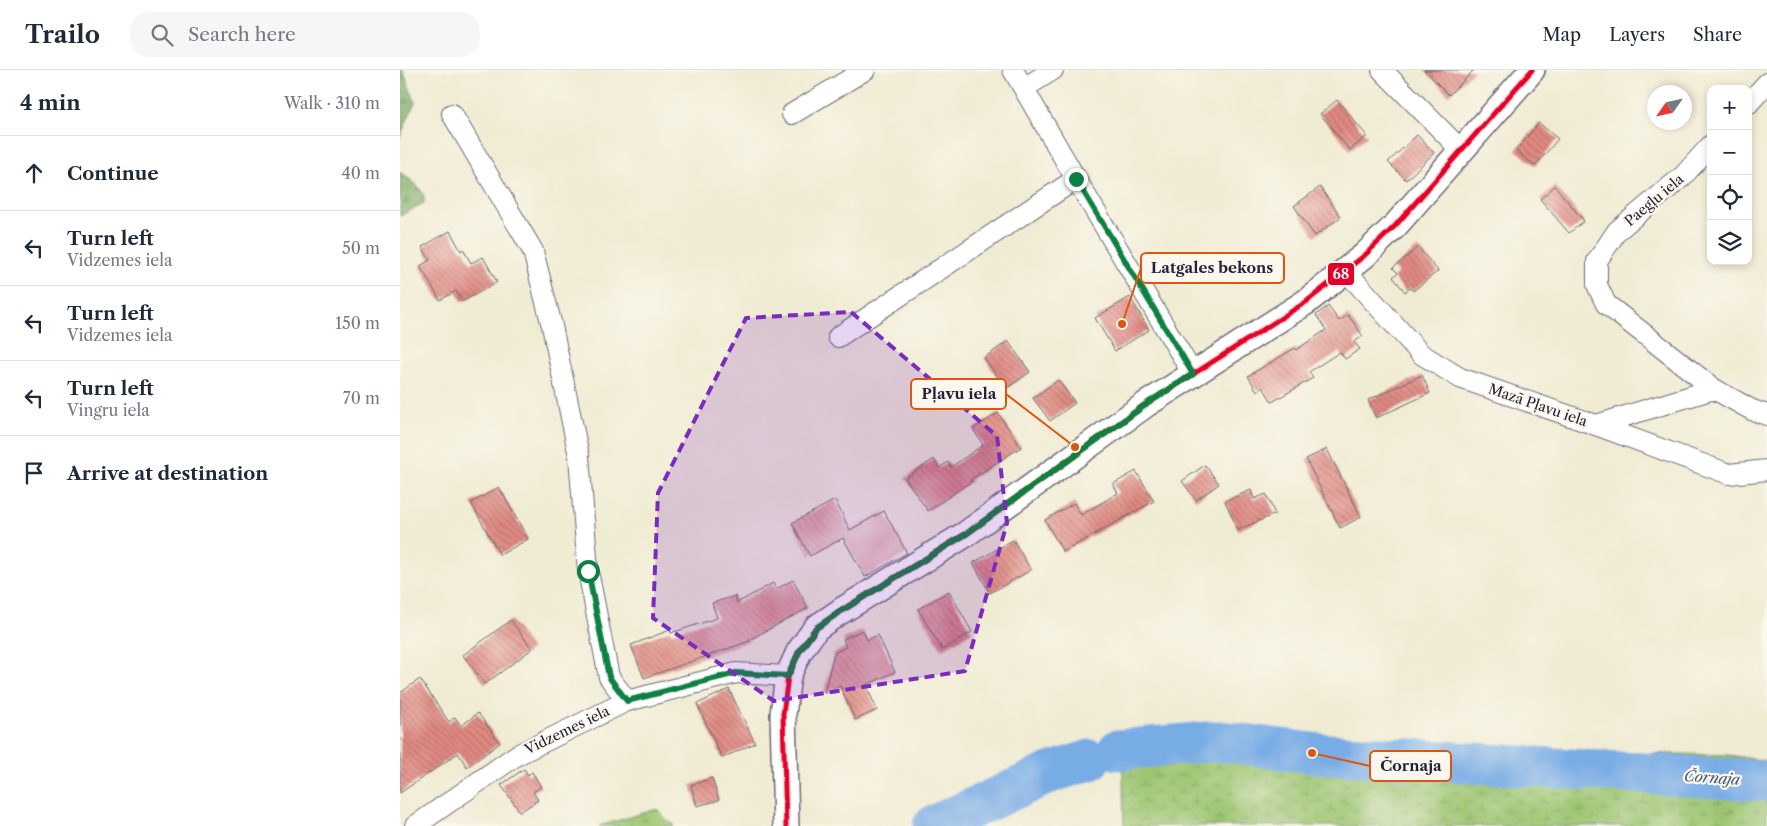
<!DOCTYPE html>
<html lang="en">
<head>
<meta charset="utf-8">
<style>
	body { margin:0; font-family:"Libre Caslon Text",serif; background:#f6f6f7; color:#1f2937 }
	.controls { position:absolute; right:15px; top:15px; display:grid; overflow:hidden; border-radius:10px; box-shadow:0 2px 8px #0003 }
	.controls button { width:45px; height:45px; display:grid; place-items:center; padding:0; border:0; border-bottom:1px solid #e0e1e3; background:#fff; color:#1f2937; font:25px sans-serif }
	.compass { position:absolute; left:1247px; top:15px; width:45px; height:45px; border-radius:50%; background:#fff; box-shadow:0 2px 8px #0003; rotate:236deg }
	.stop { position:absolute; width:15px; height:15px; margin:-11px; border:4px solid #0b8043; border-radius:50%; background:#fff }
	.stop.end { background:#0b8043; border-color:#fff; box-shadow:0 1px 5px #0008 }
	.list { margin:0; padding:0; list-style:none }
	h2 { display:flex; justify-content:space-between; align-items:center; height:65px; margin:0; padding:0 20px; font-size:21px }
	h2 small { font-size:16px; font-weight:400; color:#747a83 }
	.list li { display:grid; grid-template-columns:32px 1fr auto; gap:15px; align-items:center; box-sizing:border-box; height:75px; padding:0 20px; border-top:1px solid #e0e1e3 }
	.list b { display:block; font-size:19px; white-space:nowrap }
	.list p { margin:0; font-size:16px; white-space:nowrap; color:#747a83 }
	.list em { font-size:16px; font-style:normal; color:#747a83 }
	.icon { flex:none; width:28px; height:28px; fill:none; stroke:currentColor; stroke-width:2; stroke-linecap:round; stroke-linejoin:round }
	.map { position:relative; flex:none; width:1367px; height:756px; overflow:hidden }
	header { display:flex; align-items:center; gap:30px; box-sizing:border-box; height:70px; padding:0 25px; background:#fff; border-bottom:1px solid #e0e1e3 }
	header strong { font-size:24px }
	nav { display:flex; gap:28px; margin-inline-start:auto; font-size:18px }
	.search { width:350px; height:45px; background:#f6f6f7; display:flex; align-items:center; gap:12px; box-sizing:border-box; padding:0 18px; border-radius:20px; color:#747a83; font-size:19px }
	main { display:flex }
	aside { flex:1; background:#fff }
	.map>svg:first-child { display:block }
</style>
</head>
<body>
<header>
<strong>Trailo</strong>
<div class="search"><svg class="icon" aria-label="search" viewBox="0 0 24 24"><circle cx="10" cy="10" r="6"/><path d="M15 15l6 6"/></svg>Search here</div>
<nav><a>Map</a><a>Layers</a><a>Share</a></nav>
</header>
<main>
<aside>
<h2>4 min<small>Walk · 310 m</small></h2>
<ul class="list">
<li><svg class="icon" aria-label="ahead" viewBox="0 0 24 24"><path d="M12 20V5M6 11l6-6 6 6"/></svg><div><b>Continue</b></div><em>40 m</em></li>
<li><svg class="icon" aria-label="left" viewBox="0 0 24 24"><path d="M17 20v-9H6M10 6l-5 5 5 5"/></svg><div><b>Turn left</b><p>Vidzemes iela</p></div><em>50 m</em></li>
<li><svg class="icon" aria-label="left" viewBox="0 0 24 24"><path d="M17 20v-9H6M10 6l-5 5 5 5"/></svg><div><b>Turn left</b><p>Vidzemes iela</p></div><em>150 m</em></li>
<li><svg class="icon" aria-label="left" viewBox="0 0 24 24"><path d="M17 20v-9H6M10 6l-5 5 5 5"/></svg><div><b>Turn left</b><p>Vingru iela</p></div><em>70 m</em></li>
<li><svg class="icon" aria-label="arrive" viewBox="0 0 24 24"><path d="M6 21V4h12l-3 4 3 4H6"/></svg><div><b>Arrive at destination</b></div></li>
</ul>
</aside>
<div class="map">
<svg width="1367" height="756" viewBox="0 0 1367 756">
	<defs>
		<pattern id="forest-firs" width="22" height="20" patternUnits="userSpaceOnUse" patternTransform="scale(1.25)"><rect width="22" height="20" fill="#7daa63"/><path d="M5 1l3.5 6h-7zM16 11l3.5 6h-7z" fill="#668a53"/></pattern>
		<pattern id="wetland-marsh" width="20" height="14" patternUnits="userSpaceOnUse" patternTransform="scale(1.25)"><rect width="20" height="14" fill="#9cc571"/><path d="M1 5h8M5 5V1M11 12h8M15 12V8" fill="none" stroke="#86a963"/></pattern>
		<pattern id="building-back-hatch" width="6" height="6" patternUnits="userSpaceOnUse" patternTransform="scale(1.25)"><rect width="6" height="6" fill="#e08a82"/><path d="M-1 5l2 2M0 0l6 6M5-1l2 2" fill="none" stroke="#b5706c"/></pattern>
	</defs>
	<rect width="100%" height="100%" fill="#fbf7ec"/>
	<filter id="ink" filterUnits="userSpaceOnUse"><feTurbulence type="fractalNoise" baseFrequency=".02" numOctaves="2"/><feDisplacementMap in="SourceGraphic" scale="10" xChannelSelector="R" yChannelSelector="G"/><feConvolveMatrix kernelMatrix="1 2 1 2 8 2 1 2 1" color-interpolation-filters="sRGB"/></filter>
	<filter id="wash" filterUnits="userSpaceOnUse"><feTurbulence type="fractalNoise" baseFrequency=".0096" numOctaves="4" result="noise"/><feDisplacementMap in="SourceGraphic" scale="20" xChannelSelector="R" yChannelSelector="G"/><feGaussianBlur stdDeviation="1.12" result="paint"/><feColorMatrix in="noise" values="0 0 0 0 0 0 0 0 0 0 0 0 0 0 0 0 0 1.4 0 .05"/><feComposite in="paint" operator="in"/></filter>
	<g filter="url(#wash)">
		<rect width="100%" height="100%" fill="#f0ebd3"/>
		<g fill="url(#forest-firs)" stroke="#50664f">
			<path d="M0,0H3L15,32L0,67Z"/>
			<path d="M0,102C10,110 27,119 24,133L0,146Z"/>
		</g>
		<g fill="url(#wetland-marsh)" stroke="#5f7456">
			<path d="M811,653L1073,680L1328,685L1367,691V756H724L722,667Z"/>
			<path d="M257,739L274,756H199Z"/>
		</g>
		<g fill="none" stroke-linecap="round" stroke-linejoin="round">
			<g stroke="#78ace5" stroke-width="41">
				<path d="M718,680L819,671L912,683L1367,711"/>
				<path d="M533,756L650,703L690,690"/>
			</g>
		</g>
		<g id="blocks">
			<g fill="url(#building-back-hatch)">
				<path d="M1024,0H1074L1049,25Z"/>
				<path d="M937,30L967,66L950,80L920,44Z"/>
				<path d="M1139,53L1158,69L1135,96L1116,80Z"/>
				<path d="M1017,65L1034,83L1006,110L988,92Z"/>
				<path d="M1155,116L1184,151L1169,163L1140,129Z"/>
				<path d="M920,117L941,147L915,166L894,136Z"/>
				<path d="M50,161L61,181L63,179L71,193L83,187L97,212L62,232L56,221L40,230L20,196L30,190L22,177Z"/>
				<path d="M1018,177L1038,201L1013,221L1010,218L1005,222L993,207L998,203L993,198Z"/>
				<path d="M730,227L749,260L715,281L695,248Z"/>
				<path d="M928,236L939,251L948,245L963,266L954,272L960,279L945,289L940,282L909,302L913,308L872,332L863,317L857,321L848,306L895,278L896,280L926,260L916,245Z"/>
				<path d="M608,271L630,302L606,319L584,288Z"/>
				<path d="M1022,305L1030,323L976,348L968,330Z"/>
				<path d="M658,310L675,333L650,351L633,328Z"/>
				<path d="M598,343L621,377L570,410L572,411L528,441L505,408L534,389L539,398L548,392L551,397L583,375L573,359Z"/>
				<path d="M927,379L961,447L940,458L906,389Z"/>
				<path d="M805,395L819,414L796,430L782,411Z"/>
				<path d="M736,401L754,431L663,482L645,450L674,433L681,445L718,423L713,414Z"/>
				<path d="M99,417L128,469L100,485L71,433Z"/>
				<path d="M851,420L854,429L866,424L875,444L838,460L825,431Z"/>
				<path d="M435,430L450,460L484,441L507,483L465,507L443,468L410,486L392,453Z"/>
				<path d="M613,470L631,500L590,523L573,493Z"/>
				<path d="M393,510L408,538L349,570L350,571L244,608L231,575L270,560L271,563L317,548L312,533L335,526L337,533L373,513L376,519Z"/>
				<path d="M549,521L572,562L542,580L518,539Z"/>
				<path d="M111,550L132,579L85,614L63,585Z"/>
				<path d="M463,560L467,570L478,565L495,602L466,615L477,640L455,650L440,616L424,623L434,583L446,577L443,569Z"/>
				<path d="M20,609L49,652L55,647L61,656L78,643L100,673L67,697L58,683L0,723V623Z"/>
				<path d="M329,619L355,673L322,688L297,634Z"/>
				<path d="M124,699L128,705L132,702L141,717L133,722L138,730L120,742L101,715Z"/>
				<path d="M312,708L319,730L297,736L291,715Z"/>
			</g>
		</g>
	</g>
	<g filter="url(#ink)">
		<use href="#blocks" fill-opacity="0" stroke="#6a6870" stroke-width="1"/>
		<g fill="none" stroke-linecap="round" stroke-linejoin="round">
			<defs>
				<g id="minor">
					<path d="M613,0L676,109L793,304"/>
					<path d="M982,0L1062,81"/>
					<path d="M624,18L653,0"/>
					<path d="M1348,34L1367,13"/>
					<path d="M52,44L133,181L152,256L179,386L188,501L209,607L227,631"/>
					<path d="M392,44L465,0"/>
					<path d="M1311,75L1283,106L1217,161L1197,191V215L1206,234L1314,319"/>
					<path d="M946,201L1021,284L1060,308L1196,355L1329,404L1367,400"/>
					<path d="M438,267L676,109"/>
					<path d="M1196,355L1314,319L1352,340L1367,345"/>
					<path d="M15,756L117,685L227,631L336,603L388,606"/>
				</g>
				<path id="tertiary" d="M386,756L383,644L388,606L399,582L416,558L441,541L566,464L745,335L906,232L965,185L995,156L1132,0"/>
			</defs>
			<use href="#minor" stroke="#6a6870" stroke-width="22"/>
			<use href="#tertiary" stroke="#6a6870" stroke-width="28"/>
			<use href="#minor" stroke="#fff" stroke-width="20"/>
			<use href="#tertiary" stroke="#fff" stroke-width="25"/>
			<defs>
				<path id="bus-1" d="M386,756L383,644L388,606L399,582L416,558L441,541L566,464L745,335L906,232L965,185L995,156L1132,0"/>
			</defs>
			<use href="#bus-1" stroke="#fbf7ec" stroke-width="9"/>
			<use href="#bus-1" stroke="#e4002b" stroke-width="5"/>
		</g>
	</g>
	<g fill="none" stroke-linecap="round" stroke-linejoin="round" filter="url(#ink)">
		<path stroke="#0b8043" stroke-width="6" d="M188,501L209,607L227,631L336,603L388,606L399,582L416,558L441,541L566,464L745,335L793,304L676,109"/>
	</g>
	<path fill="#7b2cbf" fill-opacity="0.2" stroke="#7b2cbf" stroke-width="4" stroke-dasharray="10 6" stroke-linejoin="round" d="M451,242L597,366L607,453L565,601L374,631L253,548L258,423L346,248Z"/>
	<g text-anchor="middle" stroke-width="4.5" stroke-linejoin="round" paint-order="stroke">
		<g font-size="14" fill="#22223b" stroke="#fbf7ec">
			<text transform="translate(1254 130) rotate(-40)" y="5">Paegļu iela</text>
			<text transform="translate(1138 335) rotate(19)" y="5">Mazā Pļavu iela</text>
			<text transform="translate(167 660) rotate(-26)" y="5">Vidzemes iela</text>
		</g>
		<g font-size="15" font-style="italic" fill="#44597f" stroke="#fbf7ec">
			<text transform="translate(1312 708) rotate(4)" y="5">Čornaja</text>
		</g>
	</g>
	<path fill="none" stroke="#de560e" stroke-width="2" d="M722 254L741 198M675 377L606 324M912 683L970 696"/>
	<g fill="#de560e" stroke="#fbf7ec" stroke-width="2">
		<circle cx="722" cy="254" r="5"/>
		<circle cx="675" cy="377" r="5"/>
		<circle cx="912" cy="683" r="5"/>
	</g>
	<g fill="#fbf7ec" stroke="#de560e" stroke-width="2">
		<rect x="741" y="183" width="143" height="30" rx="5"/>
		<rect x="511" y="309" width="95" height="30" rx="5"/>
		<rect x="970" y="681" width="81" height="30" rx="5"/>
	</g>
	<g font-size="15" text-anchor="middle" font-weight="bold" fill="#22223b">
		<text x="812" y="203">Latgales bekons</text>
		<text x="559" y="329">Pļavu iela</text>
		<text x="1011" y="701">Čornaja</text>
	</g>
	<rect stroke="#fbf7ec" stroke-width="2" x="927" y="192" width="28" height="24" rx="5" fill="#e4002b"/>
	<g font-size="14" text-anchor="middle" font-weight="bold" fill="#fff">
		<text x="941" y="209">68</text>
	</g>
</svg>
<div class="controls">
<button>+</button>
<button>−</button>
<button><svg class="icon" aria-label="locate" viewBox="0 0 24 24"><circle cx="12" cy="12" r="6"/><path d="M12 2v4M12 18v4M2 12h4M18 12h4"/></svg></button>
<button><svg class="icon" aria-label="layers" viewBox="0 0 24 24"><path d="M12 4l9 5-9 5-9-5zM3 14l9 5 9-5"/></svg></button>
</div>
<svg class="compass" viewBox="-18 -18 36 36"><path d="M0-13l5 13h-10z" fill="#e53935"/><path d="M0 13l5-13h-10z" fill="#747a83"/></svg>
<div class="stop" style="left:188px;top:501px"></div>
<div class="stop end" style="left:676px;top:109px"></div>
</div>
</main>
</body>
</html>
